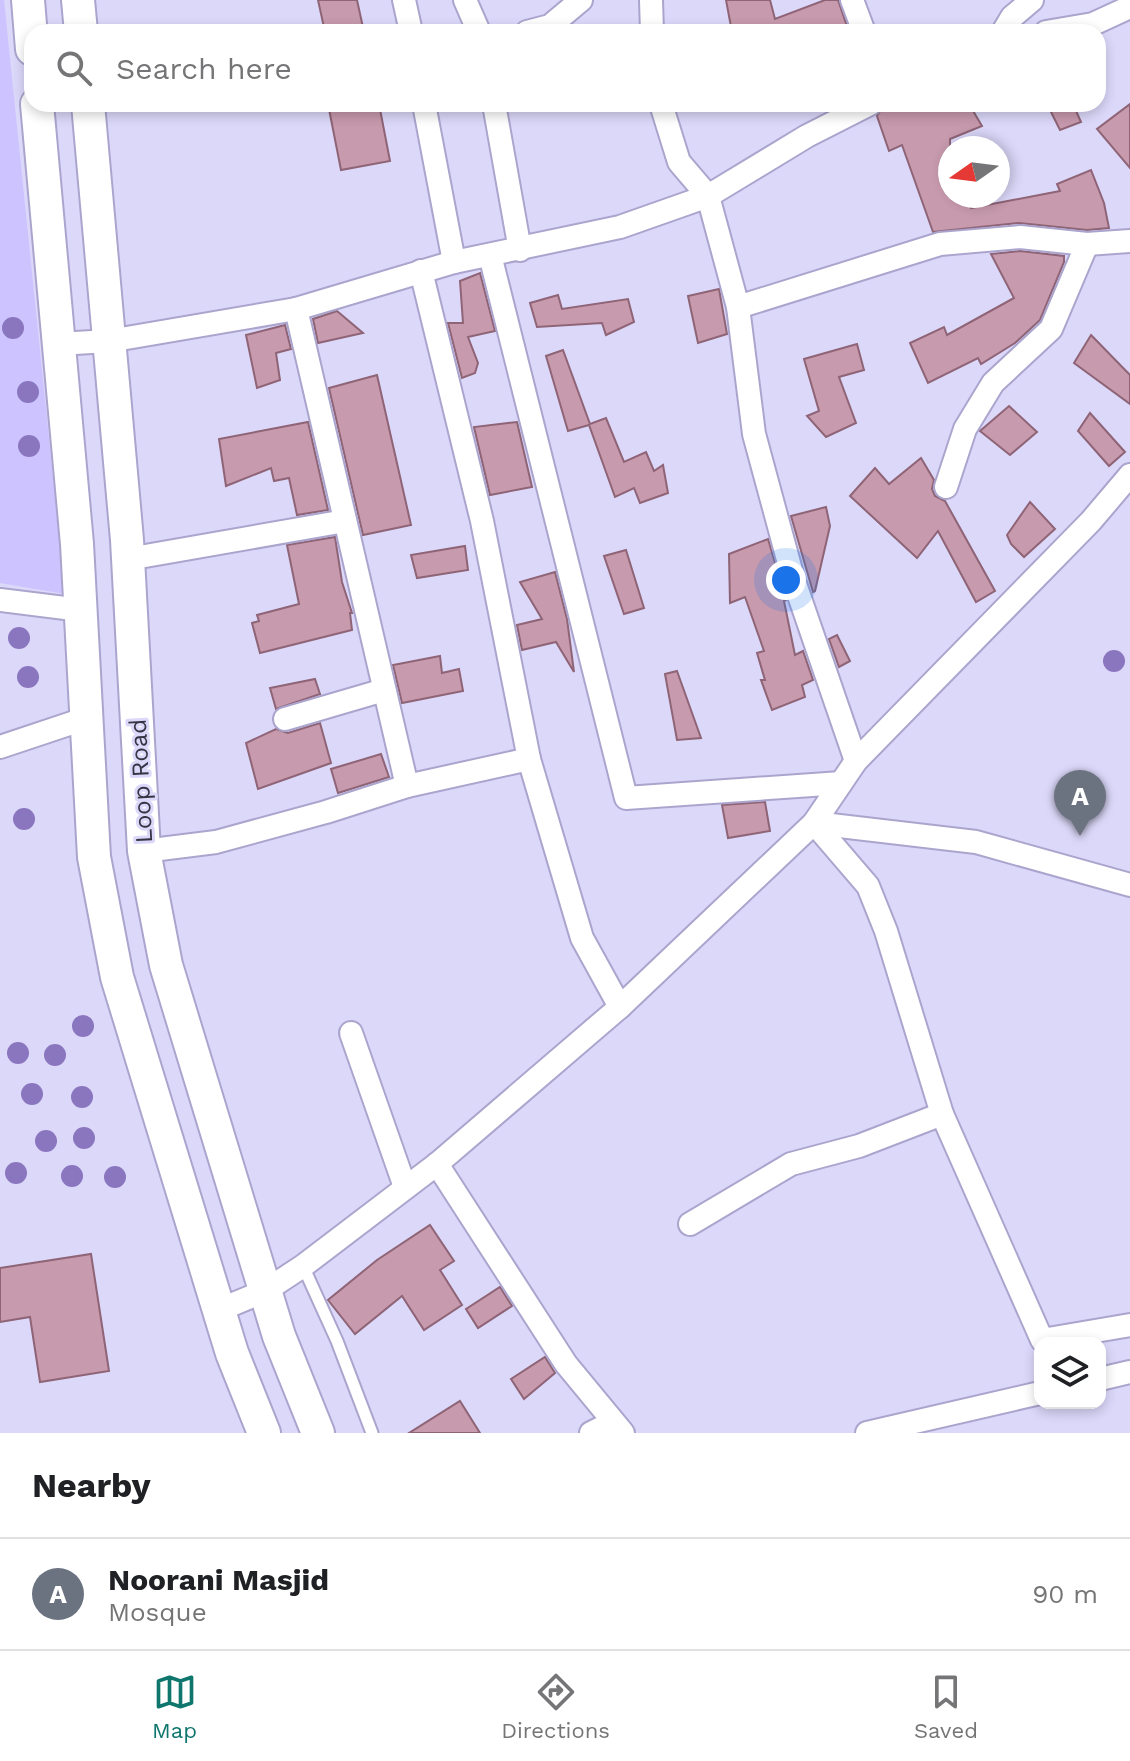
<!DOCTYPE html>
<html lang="en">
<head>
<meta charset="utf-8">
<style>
	body { margin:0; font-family:"Work Sans",sans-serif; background:#f2f2f2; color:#202124 }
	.controls { position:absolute; right:24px; bottom:24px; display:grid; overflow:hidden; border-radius:16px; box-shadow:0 4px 12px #0003 }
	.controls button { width:72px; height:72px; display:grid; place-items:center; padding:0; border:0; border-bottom:2px solid #e0e0e0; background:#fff; color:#202124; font:40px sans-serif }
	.compass { position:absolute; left:938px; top:136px; width:72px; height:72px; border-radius:50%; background:#fff; box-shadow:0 4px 12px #0003; rotate:256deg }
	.you { position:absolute; left:786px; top:580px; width:28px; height:28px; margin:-20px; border:6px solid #fff; border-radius:50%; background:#1a73e8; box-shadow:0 0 0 12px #1a73e833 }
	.badge { display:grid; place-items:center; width:52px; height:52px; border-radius:50%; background:#0f766e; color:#fff; font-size:26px; font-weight:700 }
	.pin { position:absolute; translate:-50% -66px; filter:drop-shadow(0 2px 4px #0008) }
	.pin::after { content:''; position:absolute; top:42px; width:28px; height:24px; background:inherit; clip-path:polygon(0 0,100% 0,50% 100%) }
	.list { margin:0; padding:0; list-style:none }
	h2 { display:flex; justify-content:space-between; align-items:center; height:104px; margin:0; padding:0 32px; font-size:34px }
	h2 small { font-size:26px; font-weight:400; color:#757577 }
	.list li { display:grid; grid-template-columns:52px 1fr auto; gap:24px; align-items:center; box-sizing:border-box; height:112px; padding:0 32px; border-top:2px solid #e0e0e0 }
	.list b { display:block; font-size:30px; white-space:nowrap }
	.list p { margin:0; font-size:26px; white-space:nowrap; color:#757577 }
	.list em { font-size:26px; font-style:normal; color:#757577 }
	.icon { flex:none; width:44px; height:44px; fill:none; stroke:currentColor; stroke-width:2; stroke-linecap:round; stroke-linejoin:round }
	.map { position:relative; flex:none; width:1130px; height:1433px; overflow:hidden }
	.search { position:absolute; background:#fff; box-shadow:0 4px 12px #0003; left:24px; right:24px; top:24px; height:88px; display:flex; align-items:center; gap:20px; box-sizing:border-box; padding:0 28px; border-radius:24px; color:#757577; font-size:30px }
	.sheet { height:216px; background:#fff }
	nav { display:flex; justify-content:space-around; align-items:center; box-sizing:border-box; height:112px; border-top:2px solid #e0e0e0; background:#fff; font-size:22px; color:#757577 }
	nav a { display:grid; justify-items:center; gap:4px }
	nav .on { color:#0f766e }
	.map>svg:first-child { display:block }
</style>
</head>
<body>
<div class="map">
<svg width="1130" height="1433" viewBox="0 0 1130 1433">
	<rect width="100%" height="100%" fill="#dcd8fa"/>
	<path fill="#ccc3ff" d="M0,0H4L65,594L0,583Z"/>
	<g fill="#c79aad" stroke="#8e6476" stroke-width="2">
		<path d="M318,0H357L364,32H325Z"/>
		<path d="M726,0H770L775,19L825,0H838L849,32H732Z"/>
		<path d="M328,104H379L390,161L341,170Z"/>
		<path d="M884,104H969L982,126L950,139V196H967L971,208L1060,191L1057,184L1091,170L1104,203L1109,228L1087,230L1019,223L933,232L902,145L889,151L877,116Z"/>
		<path d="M1047,104H1073L1081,122L1060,130Z"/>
		<path d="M1130,104V168L1097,129Z"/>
		<path d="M1020,251L1064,256V262L1040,320L1015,343L981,364L978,358L928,383L910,343L944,327L947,335L1014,298L991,254Z"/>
		<path d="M480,273L495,331L468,337L478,363L475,373L462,378L448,323H463L460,281Z"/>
		<path d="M719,289L727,334L698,343L688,296Z"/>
		<path d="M558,295L562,309L628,299L634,322L606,335L602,323L537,327L530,303Z"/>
		<path d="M337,311L363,333L318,343L313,319Z"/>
		<path d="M285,325L291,349L276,353L280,380L257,388L246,335Z"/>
		<path d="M1091,335L1130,375V404L1074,363Z"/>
		<path d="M857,344L864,370L839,377L856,423L826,437L807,416L819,411L804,359Z"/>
		<path d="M563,350L590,424L606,418L624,462L646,452L654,471L663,465L668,493L640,503L634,488L615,497L589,425L568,431L546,356Z"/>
		<path d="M377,375L411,525L363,535L329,388Z"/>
		<path d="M1009,406L1037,432L1010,455L980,431Z"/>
		<path d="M1090,413L1125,452L1109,466L1078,431Z"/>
		<path d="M308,422L328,510L297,515L289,478L274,481L271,468L226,486L219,439Z"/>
		<path d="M517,422L532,487L490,495L474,427Z"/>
		<path d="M921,458L934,480L932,489L935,496L945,501L995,591L976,602L938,531L917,558L850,496L875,468L889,484Z"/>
		<path d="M1030,502L1055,529L1024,557L1011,544L1007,535Z"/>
		<path d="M826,507L830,526L815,591L813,592L791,516Z"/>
		<path d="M335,537L342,582L352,613H350L352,630L260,653L252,623L259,621L257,615L299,604L287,545Z"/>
		<path d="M768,539L786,600L784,601L795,655L803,651L813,680L802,685L805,697L772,710L761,680H765L757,653L764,651L745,597L730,603L729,554Z"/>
		<path d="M465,546L468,570L417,578L411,555Z"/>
		<path d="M626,550L644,608L624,614L604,556Z"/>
		<path d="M555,572L567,619L574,672L556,642L522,650L517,625L542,619L520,582Z"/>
		<path d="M837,635L850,661L839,667L829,639Z"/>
		<path d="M440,656L442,673L459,669L463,691L402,703L393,665Z"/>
		<path d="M677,671L701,738L677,740L665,674Z"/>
		<path d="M315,679L320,694L276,709L270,688Z"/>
		<path d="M320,723L331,763L258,789L246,743L276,729L288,733Z"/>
		<path d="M381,754L389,777L338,793L331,769Z"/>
		<path d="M765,802L770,831L728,838L722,805Z"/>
		<path d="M430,1225L454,1261L440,1270L462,1305L424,1330L402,1296L355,1334L328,1300L377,1260Z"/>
		<path d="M91,1254L109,1371L40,1382L30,1317L0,1322V1268Z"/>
		<path d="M500,1287L512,1306L478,1328L466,1309Z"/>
		<path d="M545,1357L555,1373L524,1399L511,1379Z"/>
		<path d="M460,1401L480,1433H409Z"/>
	</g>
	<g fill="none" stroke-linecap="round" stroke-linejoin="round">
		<defs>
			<path id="service" d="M303,1266L337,1341L372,1433"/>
			<g id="minor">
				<path d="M404,0L411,32"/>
				<path d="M465,0L479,32"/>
				<path d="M651,0L652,32"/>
				<path d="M852,0L864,32"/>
				<path d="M527,32L550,26L581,0"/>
				<path d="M1003,32L1012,17L1032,0"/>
				<path d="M1046,32L1093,24L1130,7"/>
				<path d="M424,104L454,262"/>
				<path d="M494,104L520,250"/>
				<path d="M661,104L679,162L708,196L738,307L754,434L793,578L856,761"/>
				<path d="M490,255L626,798L841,783"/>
				<path d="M421,271L482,521L529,759L582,938L620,1007"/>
				<path d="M738,307L940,244L1020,237L1087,244L1130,241"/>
				<path d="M296,309L407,786"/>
				<path d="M58,344L109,341L296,309L454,262L620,227L708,196L807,136L870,104"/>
				<path d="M946,487L965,429L993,383L1051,329L1087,244"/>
				<path d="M128,559L345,521"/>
				<path d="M0,600L81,610"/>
				<path d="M285,719L384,690"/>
				<path d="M0,747L87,718"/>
				<path d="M814,823L868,886L886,931L942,1114L1042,1340L1130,1325"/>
				<path d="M814,823L976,842L1130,885"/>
				<path d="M144,851L216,842L326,812L407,786L529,759"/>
				<path d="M351,1033L405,1187"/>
				<path d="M437,1164L566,1364L623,1433"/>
				<path d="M690,1224L791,1164L859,1146L942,1114"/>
				<path d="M219,1310L265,1291L303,1266L437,1164L620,1007L814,823L856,761L1091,521L1130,475"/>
				<path d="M1100,1379L1130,1372"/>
				<path d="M591,1433L613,1422L617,1433"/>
				<path d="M867,1433L1040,1393"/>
			</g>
			<g id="secondary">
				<path d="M28,0L32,49"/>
				<path d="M78,0L81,32"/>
				<path d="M37,104L77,544L94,857L117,977L232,1353L264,1433"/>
				<path d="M88,104L127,540L144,851L166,965L279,1336L318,1433"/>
			</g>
		</defs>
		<use href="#service" stroke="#aba5ce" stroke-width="15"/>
		<use href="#minor" stroke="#aba5ce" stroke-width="26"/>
		<use href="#secondary" stroke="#aba5ce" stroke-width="36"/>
		<use href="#service" stroke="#fff" stroke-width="11"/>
		<use href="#minor" stroke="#fff" stroke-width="22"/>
		<use href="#secondary" stroke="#fff" stroke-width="32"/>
	</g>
	<g fill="#8a76bf">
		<circle cx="13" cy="328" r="11"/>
		<circle cx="28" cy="392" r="11"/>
		<circle cx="29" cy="446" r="11"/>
		<circle cx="19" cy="638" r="11"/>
		<circle cx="1114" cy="661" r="11"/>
		<circle cx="28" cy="677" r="11"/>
		<circle cx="24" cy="819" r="11"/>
		<circle cx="83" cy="1026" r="11"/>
		<circle cx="18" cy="1053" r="11"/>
		<circle cx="55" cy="1055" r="11"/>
		<circle cx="32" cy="1094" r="11"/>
		<circle cx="82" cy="1097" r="11"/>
		<circle cx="84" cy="1138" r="11"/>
		<circle cx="46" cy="1141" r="11"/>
		<circle cx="16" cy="1173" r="11"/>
		<circle cx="72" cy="1176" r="11"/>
		<circle cx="115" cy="1177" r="11"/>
	</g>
	<g text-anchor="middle" stroke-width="6" stroke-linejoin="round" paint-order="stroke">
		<g font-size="24" fill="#353344" stroke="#dcd8fa">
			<text transform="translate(141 781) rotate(-93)" y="8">Loop Road</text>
		</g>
	</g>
</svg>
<div class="controls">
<button><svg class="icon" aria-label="layers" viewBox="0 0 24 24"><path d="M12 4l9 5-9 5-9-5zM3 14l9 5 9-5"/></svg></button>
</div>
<svg class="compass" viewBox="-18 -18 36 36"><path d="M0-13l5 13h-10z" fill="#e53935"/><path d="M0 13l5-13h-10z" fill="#757577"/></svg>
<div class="you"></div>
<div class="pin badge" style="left:1080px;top:836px;background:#6b7280">A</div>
<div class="search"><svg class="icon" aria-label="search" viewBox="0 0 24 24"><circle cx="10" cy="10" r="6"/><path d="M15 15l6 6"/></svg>Search here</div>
</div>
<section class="sheet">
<h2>Nearby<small></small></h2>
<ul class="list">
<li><span class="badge" style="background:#6b7280">A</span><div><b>Noorani Masjid</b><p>Mosque</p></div><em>90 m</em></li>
</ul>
</section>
<nav>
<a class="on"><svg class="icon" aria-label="map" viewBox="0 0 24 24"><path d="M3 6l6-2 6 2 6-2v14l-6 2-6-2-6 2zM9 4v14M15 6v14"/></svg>Map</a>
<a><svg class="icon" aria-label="directions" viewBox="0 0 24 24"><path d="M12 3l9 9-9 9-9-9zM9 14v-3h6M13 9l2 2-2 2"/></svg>Directions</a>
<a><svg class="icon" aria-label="saved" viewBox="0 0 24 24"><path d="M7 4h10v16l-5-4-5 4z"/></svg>Saved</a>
</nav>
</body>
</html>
